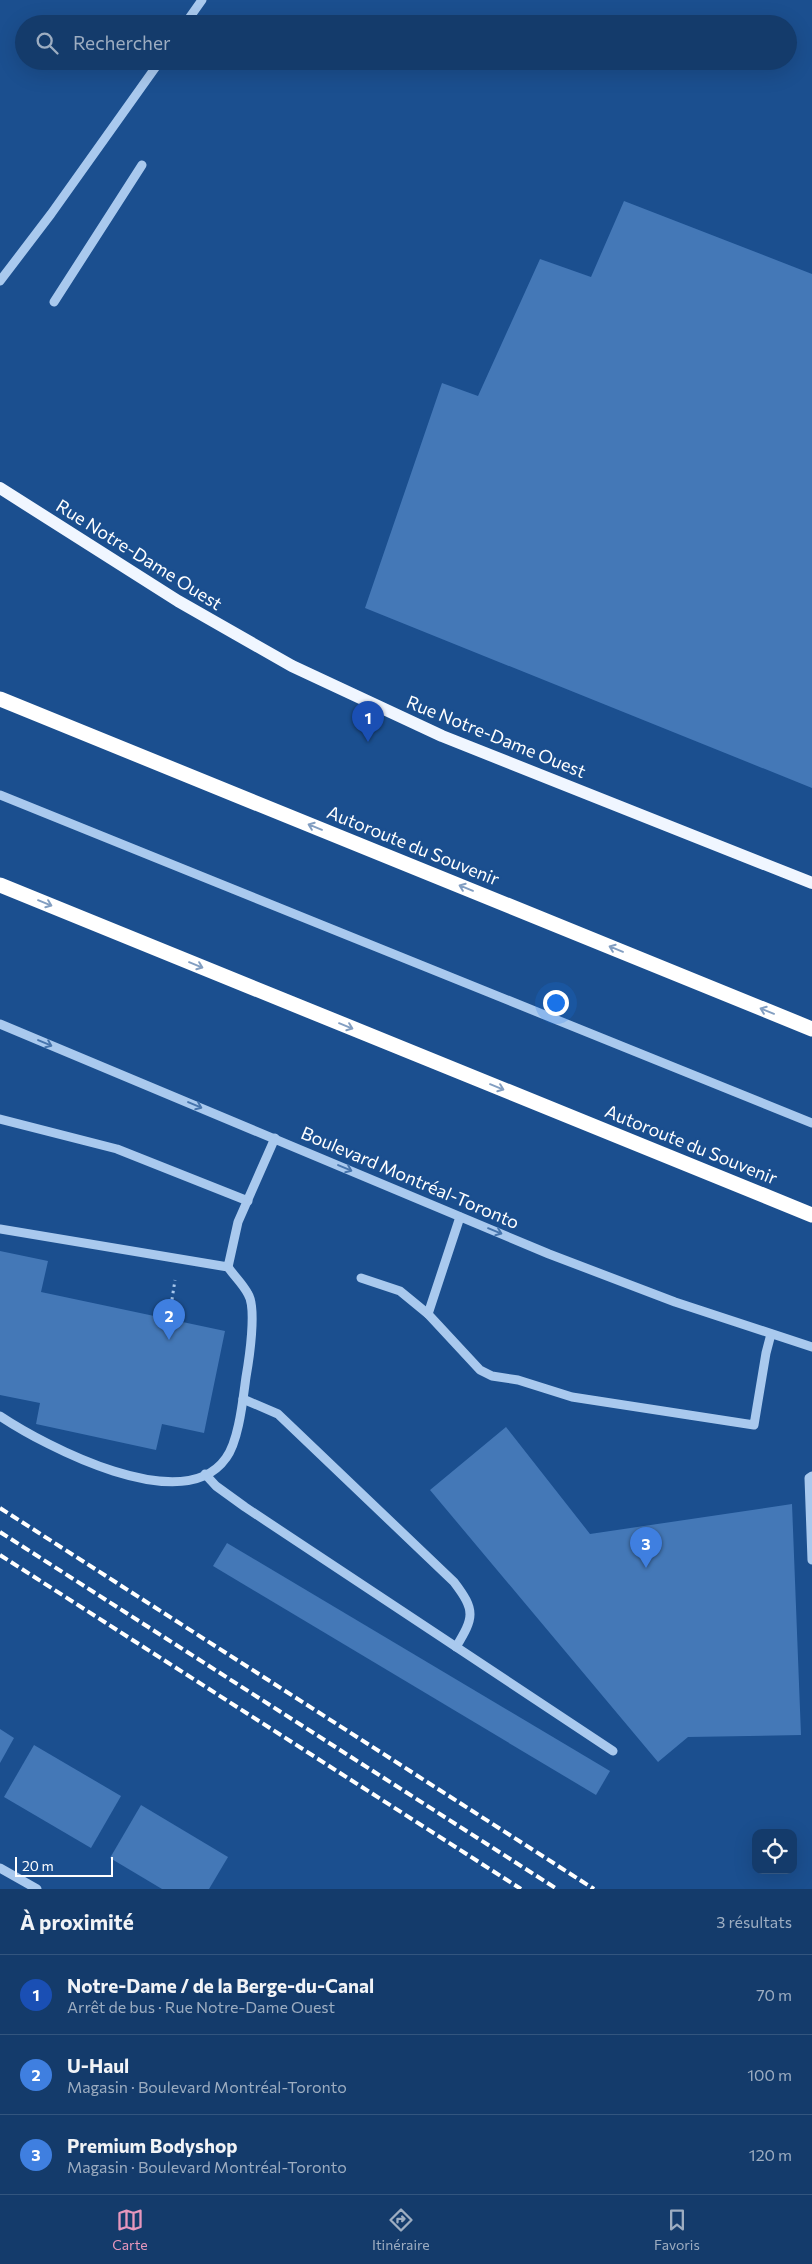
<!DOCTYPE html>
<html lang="fr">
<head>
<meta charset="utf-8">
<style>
	body { margin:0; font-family:Commissioner,sans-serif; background:#214673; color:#f1f3f6 }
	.controls { position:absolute; right:15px; bottom:15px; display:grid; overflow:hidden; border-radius:10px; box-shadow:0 5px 20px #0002 }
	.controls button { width:45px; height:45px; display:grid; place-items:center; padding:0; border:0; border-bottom:1px solid #33557e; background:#143b6b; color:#f1f3f6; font:25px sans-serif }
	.scale { position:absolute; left:15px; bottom:12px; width:98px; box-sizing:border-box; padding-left:5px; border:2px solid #fff; border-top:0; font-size:14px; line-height:18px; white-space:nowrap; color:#fff; -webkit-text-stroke:4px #1b4f8f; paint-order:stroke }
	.you { position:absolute; left:555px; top:1002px; width:18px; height:18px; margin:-12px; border:4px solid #fff; border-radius:50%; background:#1a73e8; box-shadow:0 0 0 8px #1a73e833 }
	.badge { display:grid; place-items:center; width:32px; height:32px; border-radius:50%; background:#e797bd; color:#fff; font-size:16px; font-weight:700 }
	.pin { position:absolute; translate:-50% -41px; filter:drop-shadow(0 1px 2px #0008) }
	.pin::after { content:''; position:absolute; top:26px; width:18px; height:15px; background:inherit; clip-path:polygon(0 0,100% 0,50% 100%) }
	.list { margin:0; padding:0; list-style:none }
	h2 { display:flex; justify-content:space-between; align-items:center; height:65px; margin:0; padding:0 20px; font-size:21px }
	h2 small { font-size:16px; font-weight:400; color:#9dadc1 }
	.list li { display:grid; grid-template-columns:32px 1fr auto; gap:15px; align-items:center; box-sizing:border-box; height:80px; padding:0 20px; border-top:1px solid #33557e }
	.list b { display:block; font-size:19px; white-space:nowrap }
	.list p { margin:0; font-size:16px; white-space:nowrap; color:#9dadc1 }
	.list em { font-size:16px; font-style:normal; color:#9dadc1 }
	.icon { flex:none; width:28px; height:28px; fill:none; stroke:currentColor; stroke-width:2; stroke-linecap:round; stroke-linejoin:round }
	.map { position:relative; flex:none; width:812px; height:1889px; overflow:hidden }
	.search { position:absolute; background:#143b6b; box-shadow:0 5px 20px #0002; left:15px; right:15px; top:15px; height:55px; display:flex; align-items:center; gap:12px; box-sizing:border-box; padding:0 18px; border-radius:28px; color:#9dadc1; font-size:19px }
	.sheet { height:305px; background:#143b6b }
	nav { display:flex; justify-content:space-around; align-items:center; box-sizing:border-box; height:70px; border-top:1px solid #33557e; background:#143b6b; font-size:14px; color:#9dadc1 }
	nav a { display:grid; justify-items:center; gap:2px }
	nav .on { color:#e797bd }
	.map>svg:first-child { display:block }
</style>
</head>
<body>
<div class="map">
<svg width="812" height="1889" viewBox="0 0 812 1889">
	<rect width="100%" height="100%" fill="#1b4f8f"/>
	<g fill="#4478b7">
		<path d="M624,201L812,274V788L365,608L442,383L478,396L540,259L591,277Z"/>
		<path d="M0,1251L48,1261L41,1292L225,1331L204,1433L162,1424L156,1450L36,1424L40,1403L0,1395Z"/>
		<path d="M506,1427L590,1534L792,1504L801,1735L688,1737L658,1762L430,1490Z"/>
		<path d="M227,1543L610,1771L596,1795L213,1566Z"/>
		<path d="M0,1729L14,1738L0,1763Z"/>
		<path d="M34,1745L121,1796L91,1848L4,1797Z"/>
		<path d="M141,1805L228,1857L209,1889H162L110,1858Z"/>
	</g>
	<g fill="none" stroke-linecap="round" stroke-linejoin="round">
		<path stroke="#a9c9ee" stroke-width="3" stroke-dasharray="2.5 4" stroke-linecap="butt" d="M169,1319L175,1280"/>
		<g stroke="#a9c9ee" stroke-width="9">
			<path d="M185,24L202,0"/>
			<path d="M0,281L51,214L160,61"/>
			<path d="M54,302L142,165"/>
			<path d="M0,795L812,1123"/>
			<path d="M0,1024L549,1254L675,1302L812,1347"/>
			<path d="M0,1119L117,1149L248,1201"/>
			<path d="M460,1217L428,1314L480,1370L492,1376L518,1380L572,1397L754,1425L766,1353L771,1334"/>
			<path d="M0,1229L228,1267L238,1222L275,1138"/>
			<path d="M361,1278L400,1291L428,1314"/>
			<path d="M243,1399L278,1414L454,1582C476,1611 474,1617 456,1647"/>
			<path d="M0,1416C45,1446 183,1519 226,1458C239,1441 243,1398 246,1377C249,1360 257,1308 248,1294C243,1284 234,1276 228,1267"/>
			<path d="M205,1474L216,1486L245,1507L613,1751"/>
			<path d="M812,1476L809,1478L812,1560"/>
			<path d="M0,1868L37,1889"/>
		</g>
		<path stroke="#f0f6ff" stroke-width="12" d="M0,488L178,601L292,666L442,736L812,883"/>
		<g stroke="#fff" stroke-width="15">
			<path d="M0,699L812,1029"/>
			<path d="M0,885L812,1215"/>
		</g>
		<g stroke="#fff" stroke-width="4" stroke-dasharray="9 4" stroke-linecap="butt">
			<path d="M0,1508L594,1889"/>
			<path d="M0,1532L557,1889"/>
			<path d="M0,1555L521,1889"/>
		</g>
	</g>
	<defs><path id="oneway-shaft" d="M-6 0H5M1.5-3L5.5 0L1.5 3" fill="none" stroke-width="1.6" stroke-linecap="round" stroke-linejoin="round" transform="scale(1.25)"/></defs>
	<g stroke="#829ec1">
		<use href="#oneway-shaft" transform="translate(315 827) rotate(-158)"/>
		<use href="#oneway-shaft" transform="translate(466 888) rotate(-158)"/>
		<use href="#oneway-shaft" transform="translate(45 903) rotate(22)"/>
		<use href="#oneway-shaft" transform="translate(616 949) rotate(-158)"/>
		<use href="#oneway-shaft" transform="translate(196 965) rotate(22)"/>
		<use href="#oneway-shaft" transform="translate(767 1011) rotate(-158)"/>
		<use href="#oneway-shaft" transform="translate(346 1026) rotate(22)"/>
		<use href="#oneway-shaft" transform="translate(497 1087) rotate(22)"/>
	</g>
	<g stroke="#4674ac">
		<use href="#oneway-shaft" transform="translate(45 1043) rotate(23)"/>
		<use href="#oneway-shaft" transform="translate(195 1105) rotate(23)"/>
		<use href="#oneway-shaft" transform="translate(345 1168) rotate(23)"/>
		<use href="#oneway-shaft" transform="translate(495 1231) rotate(22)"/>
	</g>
	<g text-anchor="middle" stroke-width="4.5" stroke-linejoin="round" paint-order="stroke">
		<g font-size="18" fill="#fff" stroke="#1b4f8f">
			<text transform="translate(139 555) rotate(32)" y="6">Rue Notre-Dame Ouest</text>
			<text transform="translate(496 737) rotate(22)" y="6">Rue Notre-Dame Ouest</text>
			<text transform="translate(413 846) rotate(22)" y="6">Autoroute du Souvenir</text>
			<text transform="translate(691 1145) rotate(22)" y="6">Autoroute du Souvenir</text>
			<text transform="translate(410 1178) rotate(23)" y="6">Boulevard Montréal-Toronto</text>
		</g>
	</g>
</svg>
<div class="controls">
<button><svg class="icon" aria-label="locate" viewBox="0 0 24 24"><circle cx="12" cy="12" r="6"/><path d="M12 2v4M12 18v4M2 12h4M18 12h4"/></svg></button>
</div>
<div class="scale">20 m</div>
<div class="you"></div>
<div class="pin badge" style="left:368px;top:742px;background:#1a4fb4">1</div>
<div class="pin badge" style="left:169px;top:1340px;background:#3f7fe0">2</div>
<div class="pin badge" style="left:646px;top:1568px;background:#3f7fe0">3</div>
<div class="search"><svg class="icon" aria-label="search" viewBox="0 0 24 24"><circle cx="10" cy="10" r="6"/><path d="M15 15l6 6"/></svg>Rechercher</div>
</div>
<section class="sheet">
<h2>À proximité<small>3 résultats</small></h2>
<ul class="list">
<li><span class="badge" style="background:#1a4fb4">1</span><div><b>Notre-Dame / de la Berge-du-Canal</b><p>Arrêt de bus · Rue Notre-Dame Ouest</p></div><em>70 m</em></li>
<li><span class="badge" style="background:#3f7fe0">2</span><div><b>U-Haul</b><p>Magasin · Boulevard Montréal-Toronto</p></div><em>100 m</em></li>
<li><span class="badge" style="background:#3f7fe0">3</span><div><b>Premium Bodyshop</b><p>Magasin · Boulevard Montréal-Toronto</p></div><em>120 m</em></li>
</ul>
</section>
<nav>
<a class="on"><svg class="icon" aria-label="map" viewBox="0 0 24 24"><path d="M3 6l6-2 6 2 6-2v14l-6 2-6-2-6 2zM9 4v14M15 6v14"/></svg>Carte</a>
<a><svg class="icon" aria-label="directions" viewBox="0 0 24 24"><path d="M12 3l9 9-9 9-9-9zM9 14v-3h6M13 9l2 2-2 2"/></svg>Itinéraire</a>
<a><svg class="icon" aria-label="saved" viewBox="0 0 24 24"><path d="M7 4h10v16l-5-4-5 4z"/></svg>Favoris</a>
</nav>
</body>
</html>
